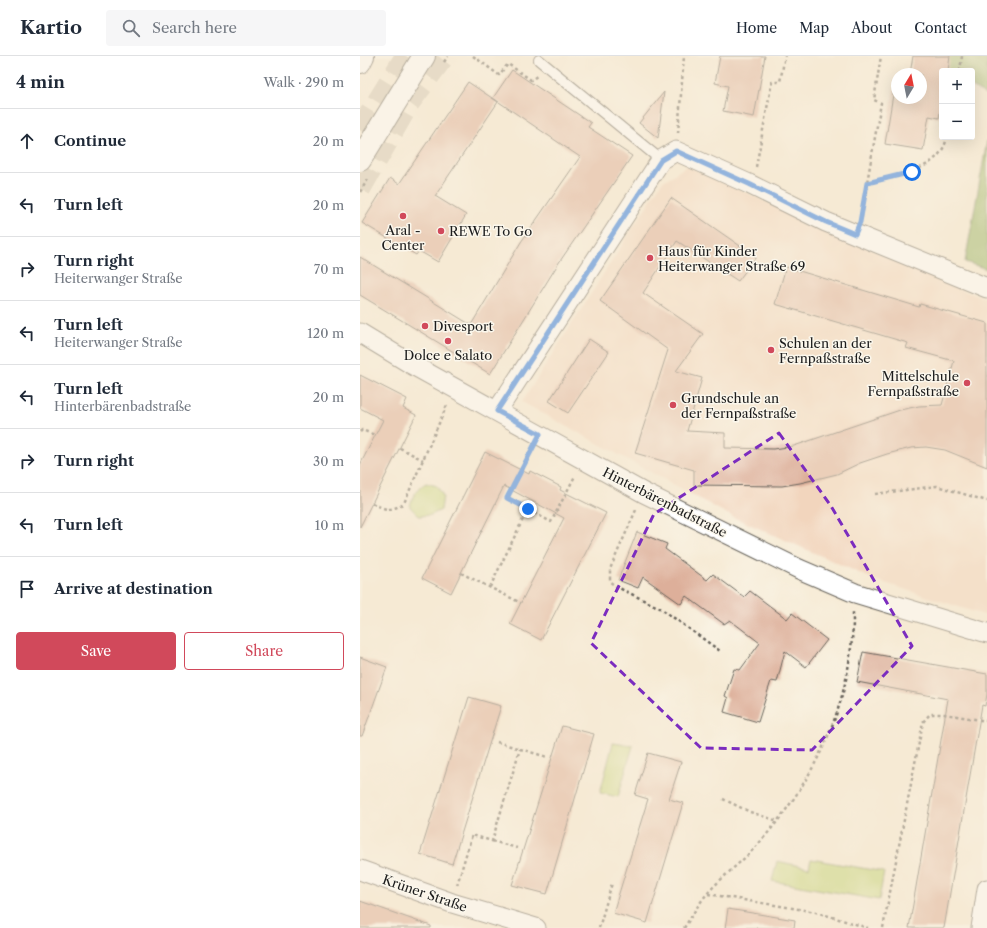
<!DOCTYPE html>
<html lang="en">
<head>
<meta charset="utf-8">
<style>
	body { margin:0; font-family:"Libre Caslon Text",serif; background:#f6f6f7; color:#1f2937 }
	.controls { position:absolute; right:12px; top:12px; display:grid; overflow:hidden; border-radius:4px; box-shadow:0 4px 16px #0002 }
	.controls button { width:36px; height:36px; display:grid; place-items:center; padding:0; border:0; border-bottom:1px solid #e0e1e3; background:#fff; color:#1f2937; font:20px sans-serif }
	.compass { position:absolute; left:531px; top:12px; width:36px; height:36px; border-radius:50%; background:#fff; box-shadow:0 4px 16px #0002; rotate:10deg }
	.stop { position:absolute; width:12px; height:12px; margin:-9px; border:3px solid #1a73e8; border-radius:50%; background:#fff }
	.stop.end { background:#1a73e8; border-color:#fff; box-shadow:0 1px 4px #0008 }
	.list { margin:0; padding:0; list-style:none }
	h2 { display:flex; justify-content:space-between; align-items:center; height:52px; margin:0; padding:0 16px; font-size:17px }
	h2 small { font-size:13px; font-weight:400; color:#747a83 }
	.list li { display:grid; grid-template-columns:26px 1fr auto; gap:12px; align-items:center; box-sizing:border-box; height:64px; padding:0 16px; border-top:1px solid #e0e1e3 }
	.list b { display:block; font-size:15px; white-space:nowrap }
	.list p { margin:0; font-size:13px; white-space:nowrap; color:#747a83 }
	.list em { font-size:13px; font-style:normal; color:#747a83 }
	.actions { display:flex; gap:8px; padding:12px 16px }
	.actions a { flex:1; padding:9px 0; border:1px solid #d1495b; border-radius:4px; text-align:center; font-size:14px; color:#d1495b }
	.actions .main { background:#d1495b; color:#fff }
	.icon { flex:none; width:22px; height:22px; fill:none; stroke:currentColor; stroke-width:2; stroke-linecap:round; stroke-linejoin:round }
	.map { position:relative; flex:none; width:627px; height:872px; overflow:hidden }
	header { display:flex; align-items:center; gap:24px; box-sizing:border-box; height:56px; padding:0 20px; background:#fff; border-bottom:1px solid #e0e1e3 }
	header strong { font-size:19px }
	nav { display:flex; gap:22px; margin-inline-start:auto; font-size:14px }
	.search { width:280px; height:36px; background:#f6f6f7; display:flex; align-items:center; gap:10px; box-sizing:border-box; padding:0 14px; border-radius:4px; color:#747a83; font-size:15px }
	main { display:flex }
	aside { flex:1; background:#fff }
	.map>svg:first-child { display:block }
</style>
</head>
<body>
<header>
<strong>Kartio</strong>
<div class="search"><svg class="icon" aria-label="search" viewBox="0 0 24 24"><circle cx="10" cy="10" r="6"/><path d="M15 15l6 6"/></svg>Search here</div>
<nav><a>Home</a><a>Map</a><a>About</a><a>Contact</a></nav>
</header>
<main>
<aside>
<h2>4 min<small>Walk · 290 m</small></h2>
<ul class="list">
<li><svg class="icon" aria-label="ahead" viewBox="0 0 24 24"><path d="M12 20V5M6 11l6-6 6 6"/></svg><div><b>Continue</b></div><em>20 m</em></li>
<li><svg class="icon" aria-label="left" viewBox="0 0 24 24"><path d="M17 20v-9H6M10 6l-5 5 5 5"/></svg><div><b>Turn left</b></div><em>20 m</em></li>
<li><svg class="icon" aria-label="right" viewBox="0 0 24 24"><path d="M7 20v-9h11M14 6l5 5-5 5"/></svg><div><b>Turn right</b><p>Heiterwanger Straße</p></div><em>70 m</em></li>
<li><svg class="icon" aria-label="left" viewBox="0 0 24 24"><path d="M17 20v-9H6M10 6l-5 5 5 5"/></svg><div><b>Turn left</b><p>Heiterwanger Straße</p></div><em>120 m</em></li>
<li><svg class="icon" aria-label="left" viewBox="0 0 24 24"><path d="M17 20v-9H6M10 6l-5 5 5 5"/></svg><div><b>Turn left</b><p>Hinterbärenbadstraße</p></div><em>20 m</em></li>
<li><svg class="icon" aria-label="right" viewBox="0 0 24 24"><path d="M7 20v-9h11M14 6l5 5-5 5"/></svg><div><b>Turn right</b></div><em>30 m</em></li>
<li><svg class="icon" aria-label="left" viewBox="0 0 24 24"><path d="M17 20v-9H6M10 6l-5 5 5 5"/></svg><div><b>Turn left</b></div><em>10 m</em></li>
<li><svg class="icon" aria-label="arrive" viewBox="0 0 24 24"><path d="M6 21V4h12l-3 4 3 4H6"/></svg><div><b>Arrive at destination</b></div></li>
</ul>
<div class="actions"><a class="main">Save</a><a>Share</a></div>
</aside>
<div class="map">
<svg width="627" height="872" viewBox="0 0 627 872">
	<rect width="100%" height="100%" fill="#fbf7ec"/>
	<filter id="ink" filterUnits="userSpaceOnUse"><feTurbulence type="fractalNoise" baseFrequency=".025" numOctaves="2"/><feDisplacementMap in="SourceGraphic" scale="8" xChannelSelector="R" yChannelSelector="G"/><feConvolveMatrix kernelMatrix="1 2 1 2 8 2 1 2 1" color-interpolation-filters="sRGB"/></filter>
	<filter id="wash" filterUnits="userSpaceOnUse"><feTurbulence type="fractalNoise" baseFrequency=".012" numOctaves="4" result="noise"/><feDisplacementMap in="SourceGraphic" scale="16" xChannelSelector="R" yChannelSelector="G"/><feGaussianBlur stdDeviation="0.9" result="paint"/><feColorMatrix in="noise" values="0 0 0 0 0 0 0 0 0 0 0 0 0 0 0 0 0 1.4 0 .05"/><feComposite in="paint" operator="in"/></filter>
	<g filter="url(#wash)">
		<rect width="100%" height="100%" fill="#f6ead4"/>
		<path fill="#f2d5bd" d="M327,110L609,237L627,242V560L513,523L373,461L162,346L302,126Z"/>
		<g fill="#c2d578" stroke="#6f784a">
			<path d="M66,427L77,430L83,440L81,454L71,459L59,460L50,451C52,440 56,433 66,427Z"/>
			<path d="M253,687L273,690L258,741L240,737Z"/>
			<path d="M451,803L524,816L519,844L412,825L417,805L449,812Z"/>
		</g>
		<g fill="#99b668" stroke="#5a6942">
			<path d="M559,0H627V40L612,31V15H585Z"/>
			<path d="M627,85V213L605,206Z"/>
		</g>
		<g id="blocks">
			<g fill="#ddaf9a">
				<path d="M360,0H405L394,61L363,55L368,30L355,27Z"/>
				<path d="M553,0H590L588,15H582V46L579,62L569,60L563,94L525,88L535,26H537V42H561V18H550Z"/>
				<path d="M152,14L231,67L228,71L272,100L198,208L130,318L0,239V201L111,269L161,186L220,101L133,42Z"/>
				<path d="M108,26L138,46L75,140L106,159L78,206L59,195L56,199L2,167L30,122L39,128Z"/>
				<path d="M304,36L298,82L279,67Z"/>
				<path d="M311,142L396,201L378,225L317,185L283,237L343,278L316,315L342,322L327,375L365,377V392L414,393L434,390L540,354L559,350L582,349L594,305L546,292L548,287L415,248L426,211L559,251L560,248L627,267V411L585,394L566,391L551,392L527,398L500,407L477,418L440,427L422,430L334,429V414L275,397L308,294L240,245Z"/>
				<path d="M229,283L249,296L208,357L189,345Z"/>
				<path d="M0,319L47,343L43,352L56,359L0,471V409L23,364L0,352Z"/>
				<path d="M125,396L169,418L170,415L201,431L200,434L246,457L181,584L150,568L204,462L144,430L91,537L62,522Z"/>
				<path d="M277,476L307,488L305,493L347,524L353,518L384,541L390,535L427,563L432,557L467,584L446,611L425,595L417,626L411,625L398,666L364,656L368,642L365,640L374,613L380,614L400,587L370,564L364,568L326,540L321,548L283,521L278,532L258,524Z"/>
				<path d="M503,596L627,618V638L625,650L622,649L584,872H549L588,643L497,626Z"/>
				<path d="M0,601L27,611L2,680H0Z"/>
				<path d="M109,641L141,650L92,808L60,798Z"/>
				<path d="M202,670L234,678L187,838L152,829Z"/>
				<path d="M288,697L321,706L309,743L323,747L287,867L253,857L288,743L275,739Z"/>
				<path d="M0,845L71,870V872H0Z"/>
				<path d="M368,853L435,864L434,872H365Z"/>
			</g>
		</g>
	</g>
	<g filter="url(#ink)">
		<use href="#blocks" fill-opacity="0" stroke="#68645c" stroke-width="1"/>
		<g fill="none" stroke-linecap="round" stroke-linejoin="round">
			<g stroke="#d5cbb8" stroke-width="22" stroke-dasharray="22 11" stroke-linecap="butt">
				<path d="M0,74L46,0"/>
				<path d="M0,133L49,47L84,0"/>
			</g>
			<defs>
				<path id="lane" d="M179,4L301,104"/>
				<g id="street">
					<path d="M0,277L51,308L284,437L439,513L495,537L627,577"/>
					<path d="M137,355L301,104L316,95L389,128L466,166L627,232"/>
					<path d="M0,814L92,847L176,872"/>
					<path d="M621,872L627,833"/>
				</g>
				<g id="highway">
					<path d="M0,6L3,0"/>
					<path d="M0,104L64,0"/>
				</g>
			</defs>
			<use href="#lane" stroke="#68645c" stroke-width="12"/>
			<use href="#street" stroke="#68645c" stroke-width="21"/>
			<use href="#highway" stroke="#68645c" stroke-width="24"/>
			<g stroke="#68645c" stroke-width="2.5" stroke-dasharray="3 3" stroke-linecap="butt">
				<path d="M113,0L139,19L148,8L171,24L177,20"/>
				<path d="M84,6L88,0"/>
				<path d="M600,15L602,0"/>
				<path d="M318,77L324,0"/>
				<path d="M396,111L412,26H420L425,0"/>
				<path d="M507,127C535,120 581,115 587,81"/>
				<path d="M0,136L8,123"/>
				<path d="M501,161L521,47L514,44L521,0"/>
				<path d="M0,376L2,374L15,379"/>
				<path d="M40,392L63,404"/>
				<path d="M171,395L147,442L191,466L215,420"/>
				<path d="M515,438L577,430L627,445"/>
				<path d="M12,447C26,454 30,456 44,447L87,349"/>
				<path d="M276,454L250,513V526L257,531L300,552L360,595"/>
				<path d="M101,517L161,547"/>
				<path d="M130,531L168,453"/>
				<path d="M137,686L187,701"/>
				<path d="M363,743L390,756L418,765"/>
				<path d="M132,785L157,792"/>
				<path d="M97,829L112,779L132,785L160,693"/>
				<path d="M348,838L456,856L508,872"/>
				<path d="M239,872L252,827"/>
				<path d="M324,872C331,861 338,849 346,839C362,820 384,805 400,786C448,732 484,664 491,591C493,579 493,567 493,555"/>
				<path d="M523,872L563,666L570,658H584L627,665"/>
			</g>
			<use href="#lane" stroke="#fff" stroke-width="10"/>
			<use href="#street" stroke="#fff" stroke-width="19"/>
			<use href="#highway" stroke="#fff" stroke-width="22"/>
		</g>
	</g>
	<g fill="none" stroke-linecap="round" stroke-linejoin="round" filter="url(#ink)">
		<path stroke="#1a73e8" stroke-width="5" d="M168,453L147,442L180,378L137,355L301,104L316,95L389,128L466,166L495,178L500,166L507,127L552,116"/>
	</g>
	<path d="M0 0H627V872H0ZM419,377L471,450L552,590L452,694L341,692L231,587L294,458Z" fill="#f6ead4" fill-opacity=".55" fill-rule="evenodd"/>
	<path fill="none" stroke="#7b2cbf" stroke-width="3" stroke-dasharray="8 5" stroke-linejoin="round" d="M419,377L471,450L552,590L452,694L341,692L231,587L294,458Z"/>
	<g fill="#d1495b" stroke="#fbf7ec" stroke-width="1.5">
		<circle cx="43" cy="160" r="4"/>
		<circle cx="81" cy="175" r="4"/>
		<circle cx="290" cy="202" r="4"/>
		<circle cx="65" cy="270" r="4"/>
		<circle cx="88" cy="285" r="4"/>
		<circle cx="411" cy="294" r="4"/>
		<circle cx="607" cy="327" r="4"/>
		<circle cx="313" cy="349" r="4"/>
	</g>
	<g text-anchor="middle" stroke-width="3" stroke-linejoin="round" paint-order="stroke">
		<g font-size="13" fill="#1c1c1c" stroke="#fbf7ec" text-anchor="start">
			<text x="43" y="179" text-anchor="middle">Aral -<tspan x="43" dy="15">Center</tspan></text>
			<text x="89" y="180">REWE To Go</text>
			<text x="298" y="200">Haus für Kinder<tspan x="298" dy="15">Heiterwanger Straße 69</tspan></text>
			<text x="73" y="275">Divesport</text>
			<text x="419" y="292">Schulen an der<tspan x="419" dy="15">Fernpaßstraße</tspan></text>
			<text x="88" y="304" text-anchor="middle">Dolce e Salato</text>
			<text x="599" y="325" text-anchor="end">Mittelschule<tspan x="599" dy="15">Fernpaßstraße</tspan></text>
			<text x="321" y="347">Grundschule an<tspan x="321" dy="15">der Fernpaßstraße</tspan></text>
		</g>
		<g font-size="13" fill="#1c1c1c" stroke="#fbf7ec">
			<text transform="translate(305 446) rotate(27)" y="5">Hinterbärenbadstraße</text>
			<text transform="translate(65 837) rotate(19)" y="5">Krüner Straße</text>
		</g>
	</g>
</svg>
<div class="controls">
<button>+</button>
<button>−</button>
</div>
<svg class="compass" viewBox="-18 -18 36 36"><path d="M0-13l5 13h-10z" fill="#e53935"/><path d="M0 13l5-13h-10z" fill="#747a83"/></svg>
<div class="stop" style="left:552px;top:116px"></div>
<div class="stop end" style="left:168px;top:453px"></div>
</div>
</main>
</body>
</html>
